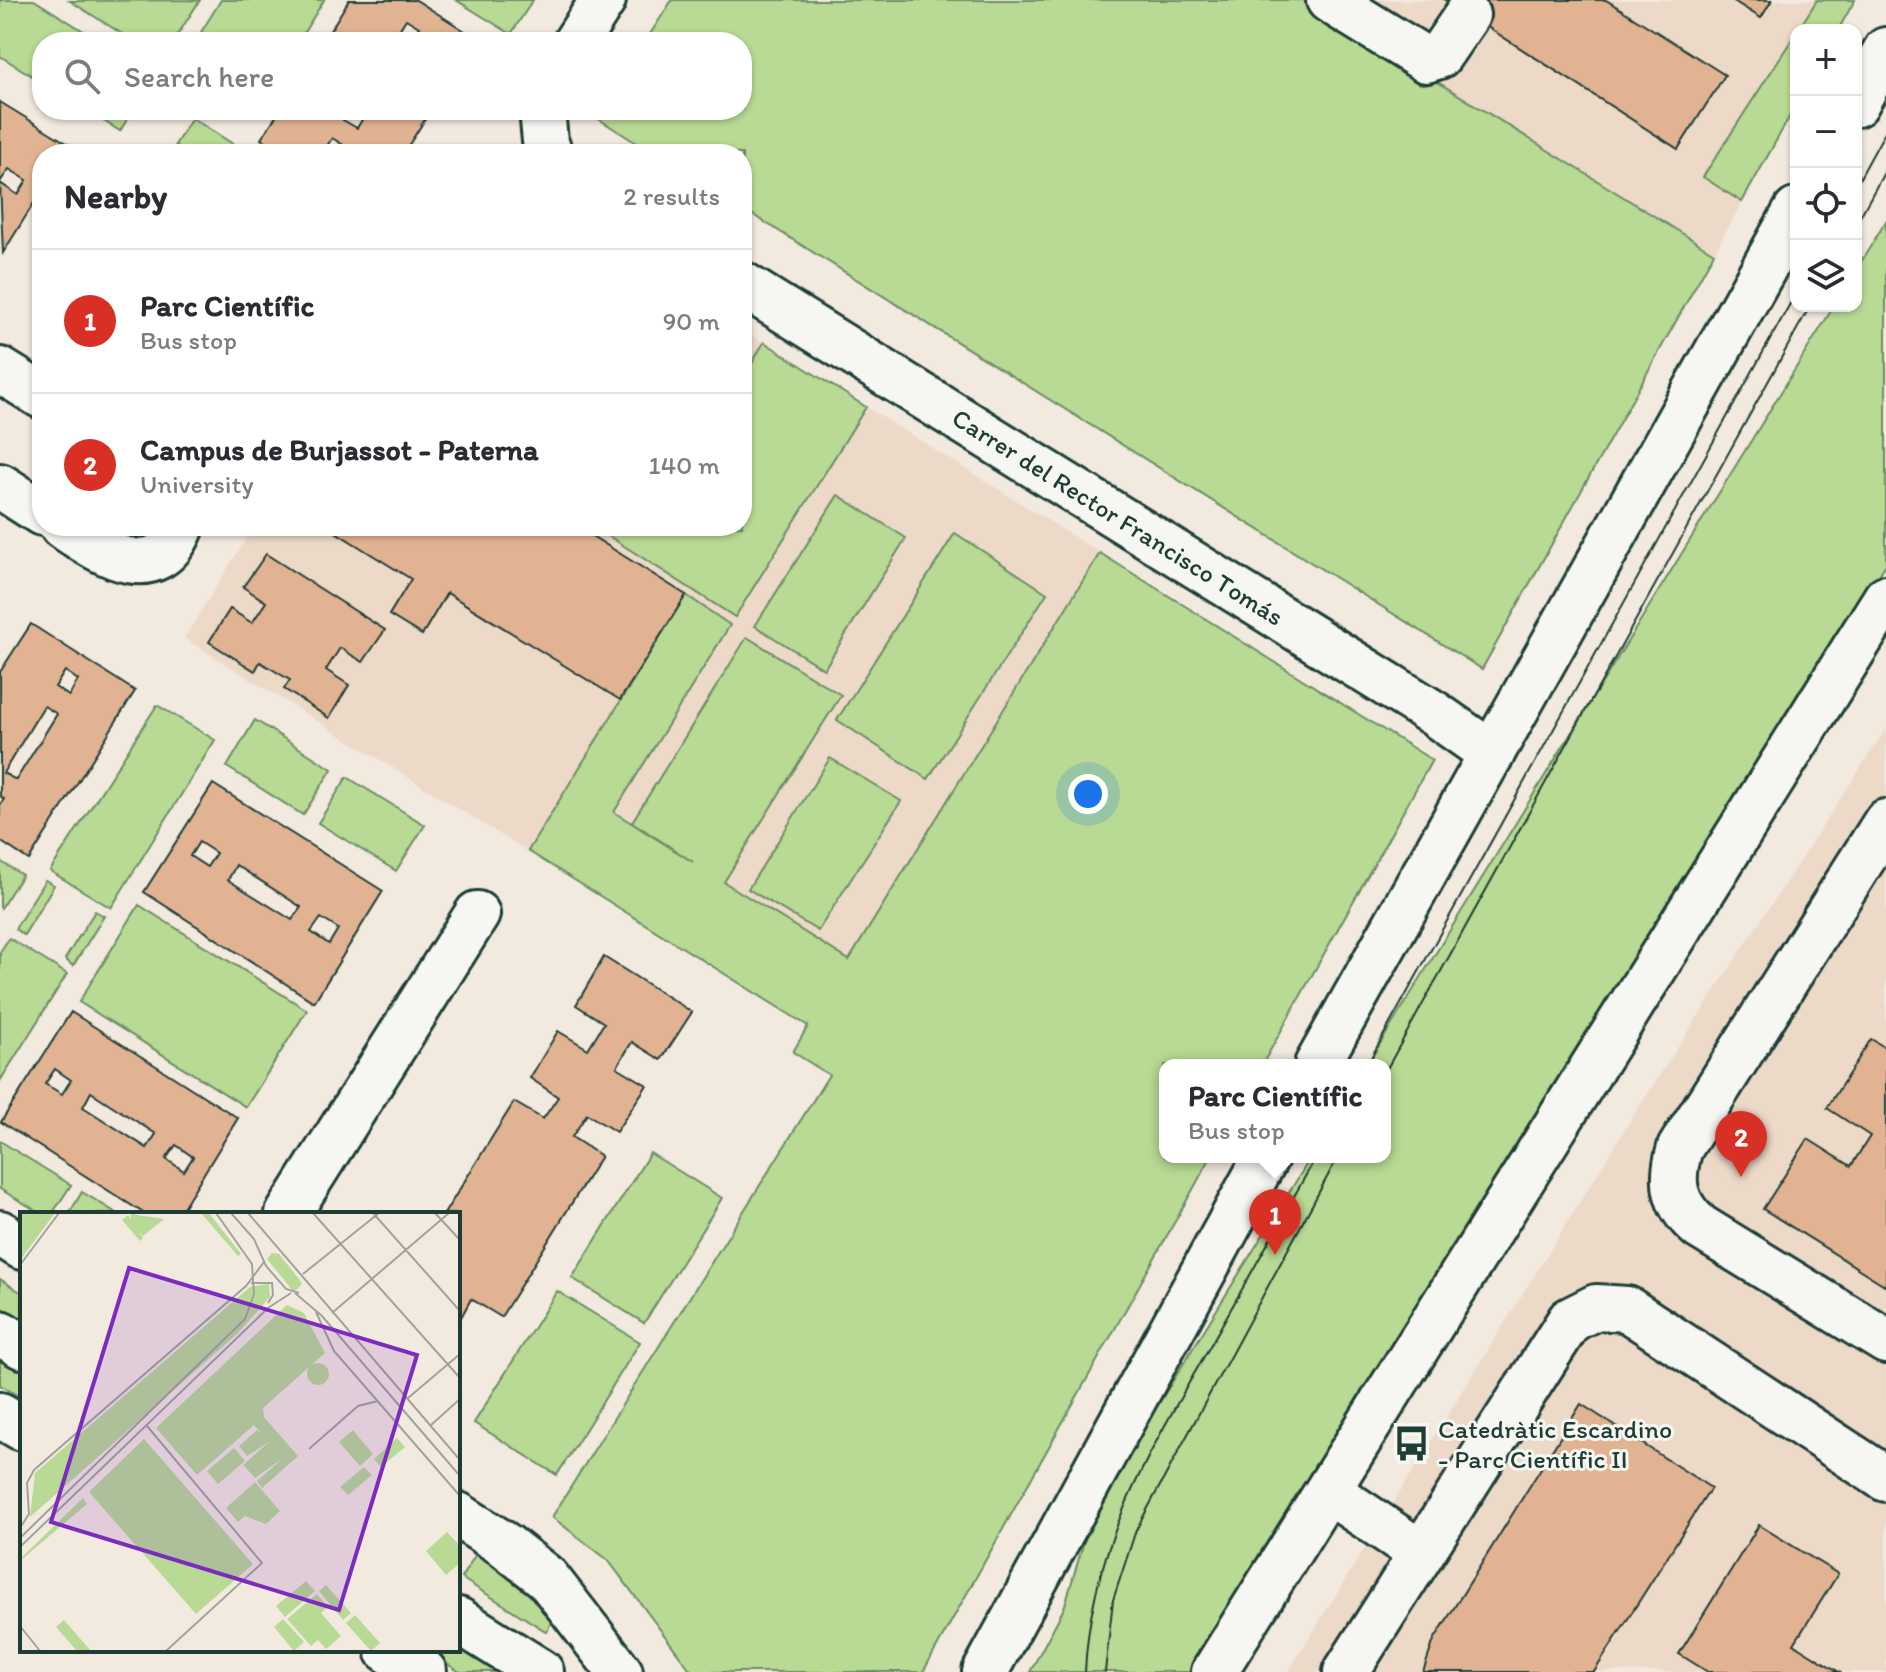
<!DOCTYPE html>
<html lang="en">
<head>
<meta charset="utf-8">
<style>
	body { margin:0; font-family:Itim,sans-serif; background:#f7f7f7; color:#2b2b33 }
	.controls { position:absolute; right:24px; top:24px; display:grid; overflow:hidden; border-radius:16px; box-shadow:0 2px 6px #0004 }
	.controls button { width:72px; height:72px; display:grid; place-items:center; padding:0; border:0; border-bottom:2px solid #e1e1e2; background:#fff; color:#2b2b33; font:40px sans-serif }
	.you { position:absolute; left:1088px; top:794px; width:28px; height:28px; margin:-20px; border:6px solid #fff; border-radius:50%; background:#1a73e8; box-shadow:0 0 0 12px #1a73e833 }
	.badge { display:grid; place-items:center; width:52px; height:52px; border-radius:50%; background:#d93025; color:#fff; font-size:26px; font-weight:700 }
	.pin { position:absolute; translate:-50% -66px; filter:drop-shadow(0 2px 4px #0008) }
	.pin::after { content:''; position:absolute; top:42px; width:28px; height:24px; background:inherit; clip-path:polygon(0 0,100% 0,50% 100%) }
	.popup { position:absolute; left:1159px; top:1059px; width:232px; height:104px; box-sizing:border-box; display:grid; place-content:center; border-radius:16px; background:#fff; filter:drop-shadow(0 2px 6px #0005); font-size:26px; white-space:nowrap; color:#7c7c81 }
	.popup b { font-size:30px; color:#2b2b33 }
	.popup::after { content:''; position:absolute; left:50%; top:100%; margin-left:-16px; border:16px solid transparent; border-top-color:#fff }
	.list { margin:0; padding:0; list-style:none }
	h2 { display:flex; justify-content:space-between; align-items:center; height:104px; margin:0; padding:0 32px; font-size:34px }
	h2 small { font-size:26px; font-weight:400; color:#7c7c81 }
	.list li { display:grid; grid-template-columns:52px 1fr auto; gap:24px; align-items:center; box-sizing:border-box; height:144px; padding:0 32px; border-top:2px solid #e1e1e2 }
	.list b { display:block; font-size:30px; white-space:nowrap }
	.list p { margin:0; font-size:26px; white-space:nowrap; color:#7c7c81 }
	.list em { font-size:26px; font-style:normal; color:#7c7c81 }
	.icon { flex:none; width:44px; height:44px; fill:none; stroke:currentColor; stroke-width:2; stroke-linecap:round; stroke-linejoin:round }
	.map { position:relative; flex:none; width:1886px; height:1672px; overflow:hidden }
	.search { position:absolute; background:#fff; box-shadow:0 2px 6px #0004; left:32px; top:32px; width:720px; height:88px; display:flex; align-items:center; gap:20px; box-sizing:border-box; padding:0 28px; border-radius:32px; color:#7c7c81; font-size:30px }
	.panel { position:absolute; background:#fff; box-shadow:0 2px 6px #0004; left:32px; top:144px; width:720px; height:392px; border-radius:32px }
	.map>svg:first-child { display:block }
</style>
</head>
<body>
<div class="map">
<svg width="1886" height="1672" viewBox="0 0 1886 1672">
	<rect width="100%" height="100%" fill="#f2e9df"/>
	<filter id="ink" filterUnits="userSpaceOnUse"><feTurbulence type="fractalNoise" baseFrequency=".0125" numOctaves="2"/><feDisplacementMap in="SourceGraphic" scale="16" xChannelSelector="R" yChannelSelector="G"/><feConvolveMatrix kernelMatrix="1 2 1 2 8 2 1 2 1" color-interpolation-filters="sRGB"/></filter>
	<g filter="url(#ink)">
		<g fill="#edd9c8">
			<path d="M1305,0H1855L1838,30H1796V105L1714,253Z"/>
			<path d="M742,329L1100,553L808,1026L184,638L254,526H742Z"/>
			<path d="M1886,729V1672H1288L1637,1110Z"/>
		</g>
		<g fill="#b8da94" stroke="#6c8c64" stroke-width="2">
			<path d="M0,0H34L101,42H42V82L0,56Z"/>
			<path d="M200,0L173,42H135L70,1Z"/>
			<path d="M221,0H324L298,42H195Z"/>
			<path d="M456,0H533L511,34Z"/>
			<path d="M672,0H1305L1714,253L1482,669L742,208V154H654L597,118L602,110H742V42H645Z"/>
			<path d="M1817,0H1855L1838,30H1798Z"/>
			<path d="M1796,33V105L1742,202L1703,177Z"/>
			<path d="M86,110H133L120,131Z"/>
			<path d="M192,118L249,154H188L175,145Z"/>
			<path d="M1886,221V564L1194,1672H1030L1064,1608L1085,1538L1116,1473L1311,1157H1385V1065H1367L1834,306H1856V270Z"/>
			<path d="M764,342L866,407L735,617L593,526H742V381Z"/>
			<path d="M838,495L906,538L824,669L755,626Z"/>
			<path d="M955,533L1047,593L928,779L837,720Z"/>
			<path d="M1100,553L1432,760L1262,1065H1165V1157H1211L923,1672H692L608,1560L552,1517L829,1075L793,1052L808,1026L528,851L686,595L730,625L614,812L693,862L632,822L747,637L841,695L724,882L849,960Z"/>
			<path d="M157,705L215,740L111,908L50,871Z"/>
			<path d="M255,720L332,769L303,815L227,767Z"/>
			<path d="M830,758L901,801L818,931L748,889Z"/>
			<path d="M347,777L425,825L396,871L318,823Z"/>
			<path d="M0,861L22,875L1,908L0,907Z"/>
			<path d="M45,880L54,885L24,935L15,929Z"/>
			<path d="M139,905L307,1010L246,1107L79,1002Z"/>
			<path d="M95,911L104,916L73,966L65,959Z"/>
			<path d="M9,938L67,974L0,1081V952Z"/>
			<path d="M0,1141L71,1185L52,1214H42L0,1189Z"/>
			<path d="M650,1153L722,1198L644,1323L572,1278Z"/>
			<path d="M82,1192L118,1214H69Z"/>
			<path d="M0,1279L22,1293V1322L0,1308Z"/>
			<path d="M557,1291L640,1342L557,1475L474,1423Z"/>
			<path d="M0,1356L22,1370V1398L0,1385Z"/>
			<path d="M479,1549L510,1568L553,1617L547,1632L461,1578Z"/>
			<path d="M458,1643L504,1672H460L425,1650H458Z"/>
		</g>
		<g fill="#e1b392" stroke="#1f3d34" stroke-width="2" fill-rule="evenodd">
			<path d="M349,0H416L476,38L474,42H410L419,27L406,19L396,35L407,42H323Z"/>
			<path d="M1445,0H1606L1725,75L1678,149Z"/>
			<path d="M1732,0H1772L1761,18Z"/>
			<path d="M0,102L70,145L65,154H42V190L3,253L0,183L18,195L27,180L9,169L0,182Z"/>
			<path d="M280,110H350L343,120L357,128L368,110H431L403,154H340L345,146L332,138L322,154H285L261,139Z"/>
			<path d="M326,526H576L686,595L620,700L447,593L422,635L389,615L411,579Z"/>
			<path d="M266,554L385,630L363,662L340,648L326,670L349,685L329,718L284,689L290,680L260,662L255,671L209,642L230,609L252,623L266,602L243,587Z"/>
			<path d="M31,624L135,691L29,860L0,841V805L4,799L0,796V672ZM65,671L78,680L69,696L55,687ZM44,706L57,714L16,780L3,773Z"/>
			<path d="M213,784L383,891L314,1002L144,892ZM199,842L216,853L207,867L190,856ZM236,865L301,907L292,920L228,880ZM321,918L338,929L329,944L311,932Z"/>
			<path d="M604,957L692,1012L661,1060L632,1042L617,1067L647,1085L616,1132L587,1114L572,1137L601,1156L501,1317L471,1299L459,1321L458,1214H444L514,1102L543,1119L558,1097L530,1078L558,1031L588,1049L604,1023L576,1005Z"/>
			<path d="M71,1012L238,1118L179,1214H145L1,1122ZM55,1069L71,1080L62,1094L45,1084ZM91,1092L156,1134L147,1148L83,1107ZM176,1145L193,1157L184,1171L166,1159Z"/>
			<path d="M1871,1039L1886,1048V1286L1763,1209L1808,1139L1851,1166L1870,1136L1827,1108Z"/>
			<path d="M1581,1404L1711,1488L1594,1672H1423L1434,1640Z"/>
			<path d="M1759,1525L1838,1574L1794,1644L1839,1672H1708L1679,1654Z"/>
		</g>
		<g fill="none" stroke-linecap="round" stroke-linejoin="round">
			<defs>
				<g id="minor">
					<path d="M1329,0L1426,60L1439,56L1467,15"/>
					<path d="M576,42L603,0"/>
					<path d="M1856,104L1886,50"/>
					<path d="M542,110L545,141L550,154"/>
					<path d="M742,284L1435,714L1492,754"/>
					<path d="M0,370L42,396"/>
					<path d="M0,486L42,513"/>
					<path d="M62,526C100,551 156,591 182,526"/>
					<path d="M1886,822L1680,1148C1670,1181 1673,1204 1700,1227L1886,1341"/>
					<path d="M1317,1065L1796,211"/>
					<path d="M288,1214L477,914"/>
					<path d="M0,1233L22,1247"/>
					<path d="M1328,1491L1421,1553"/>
					<path d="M458,1515L505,1545L547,1578L620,1672"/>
					<path d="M985,1672L1266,1157"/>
					<path d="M1214,1672L1886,598"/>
					<path d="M1346,1672L1570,1320L1596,1307L1627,1309L1886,1479"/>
				</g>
				<g id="major">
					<path d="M0,1333L22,1346"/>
					<path d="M0,1415L22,1428"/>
					<path d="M458,1620L541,1672"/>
					<path d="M388,1650L424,1672"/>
				</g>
			</defs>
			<use href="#minor" stroke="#1f3d34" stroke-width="50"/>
			<use href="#major" stroke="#1f3d34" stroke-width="50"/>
			<use href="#minor" stroke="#f6f6f2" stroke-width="44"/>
			<use href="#major" stroke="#f6f6f2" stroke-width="44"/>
			<g stroke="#1f3d34" stroke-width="2">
				<path d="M1856,185L1886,130"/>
				<path d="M1856,224L1886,169"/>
				<path d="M1367,1065L1796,293"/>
				<path d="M1385,1072L1810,306"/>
				<path d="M1085,1672C1090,1550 1147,1456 1206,1353C1243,1288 1280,1222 1316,1157"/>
				<path d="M1105,1672L1113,1600L1136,1530L1338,1157"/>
			</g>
		</g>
	</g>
	<defs>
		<symbol id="bus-bare" viewBox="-9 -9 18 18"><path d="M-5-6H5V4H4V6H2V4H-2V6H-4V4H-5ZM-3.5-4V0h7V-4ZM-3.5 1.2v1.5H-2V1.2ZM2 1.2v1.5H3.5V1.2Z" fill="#1f3d34" stroke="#f6f6f2" stroke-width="2.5" paint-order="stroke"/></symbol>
	</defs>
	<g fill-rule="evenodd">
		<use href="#bus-bare" x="1386" y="1418" width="51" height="51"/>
	</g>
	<g text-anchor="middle" stroke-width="6" stroke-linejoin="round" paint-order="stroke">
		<g font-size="26" fill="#1f3d34" stroke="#f6f6f2">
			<text transform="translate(1118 517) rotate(32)" y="9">Carrer del Rector Francisco Tomás</text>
		</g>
		<g font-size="26" fill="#1f3d34" stroke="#f6f6f2" text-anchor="start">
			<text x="1438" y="1438">Catedràtic Escardino<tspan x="1438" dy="30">- Parc Científic II</tspan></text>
		</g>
	</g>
	<g transform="translate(20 1212)">
		<rect width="440" height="440" fill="#f2e9df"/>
		<path d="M0,1H35L0,48ZM111,1L117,3L144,7L123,24L118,18L123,26L120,29L102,8L108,3L111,7ZM181,1H189L221,42L218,44ZM252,41L259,42L282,71L278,77L273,79L247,47ZM249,72L250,85L217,122L10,305L15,261L230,75ZM267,93L284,101L305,141L243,196L244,205L278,244L242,276L237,269L263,246L235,266L223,253L249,230L227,244L219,234L237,218L242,222L234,213L177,263L136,216ZM287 162a11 11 0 1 1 22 0a11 11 0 1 1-22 0ZM333,218L353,242L340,254L319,230ZM377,226L385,235L361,255L354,247ZM124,227L233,352L176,402L69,280ZM214,236L225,249L198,272L187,259ZM344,255L352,263L328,283L320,275ZM235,270L260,299L246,312L225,304L218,310L206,296ZM63,286L67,292L0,349V347ZM427,320L440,334V351L426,363L406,339ZM286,369L295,379L265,405L256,394ZM306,373L331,401L323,408L299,379ZM297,382L308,395L301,401L321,424L306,437L298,428L291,434L267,407ZM335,403L360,431L351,439L326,411ZM263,407L284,430L274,439L254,415ZM44,408L71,439H57L36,415Z" fill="#b8da94"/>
		<path fill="none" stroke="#9ea49b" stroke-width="2" d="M211,1L234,27L246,54L266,77L279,81M228,1L440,248M293,1L440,166M353,1L440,99M415,1L440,28M0,53L39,1M283,62L359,1M231,71H252L253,83L248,91M275,81L302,104L440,264M296,100L314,139L440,284M312,101L429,1M388,186L440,142M411,213L440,187M127,214L242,351L146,439M289,237L338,194L358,189M0,316L9,302L7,271L14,258L226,74L244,50M0,326L225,107L234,82L232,52L196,1M0,335L248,96L271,81M0,414L20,439"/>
		<path fill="#7b2cbf" fill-opacity="0.15" stroke="#7b2cbf" stroke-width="4" d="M109,56L397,143L319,398L31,310Z"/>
		<rect width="440" height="440" fill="none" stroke="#1f3d34" stroke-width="4"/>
	</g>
</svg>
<div class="controls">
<button>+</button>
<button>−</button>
<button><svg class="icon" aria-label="locate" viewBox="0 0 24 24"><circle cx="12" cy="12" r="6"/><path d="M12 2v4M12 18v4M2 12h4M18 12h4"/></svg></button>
<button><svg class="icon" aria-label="layers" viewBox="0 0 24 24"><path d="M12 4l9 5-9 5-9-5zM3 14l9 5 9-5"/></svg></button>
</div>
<div class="you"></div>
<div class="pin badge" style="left:1275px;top:1255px">1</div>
<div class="popup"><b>Parc Científic</b>Bus stop</div>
<div class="pin badge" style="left:1741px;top:1177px">2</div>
<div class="search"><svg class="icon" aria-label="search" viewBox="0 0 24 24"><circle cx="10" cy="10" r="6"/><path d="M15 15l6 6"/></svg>Search here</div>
<section class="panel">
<h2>Nearby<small>2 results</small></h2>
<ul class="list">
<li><span class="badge">1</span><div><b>Parc Científic</b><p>Bus stop</p></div><em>90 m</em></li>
<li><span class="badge">2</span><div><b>Campus de Burjassot - Paterna</b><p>University</p></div><em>140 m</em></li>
</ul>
</section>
</div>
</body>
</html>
